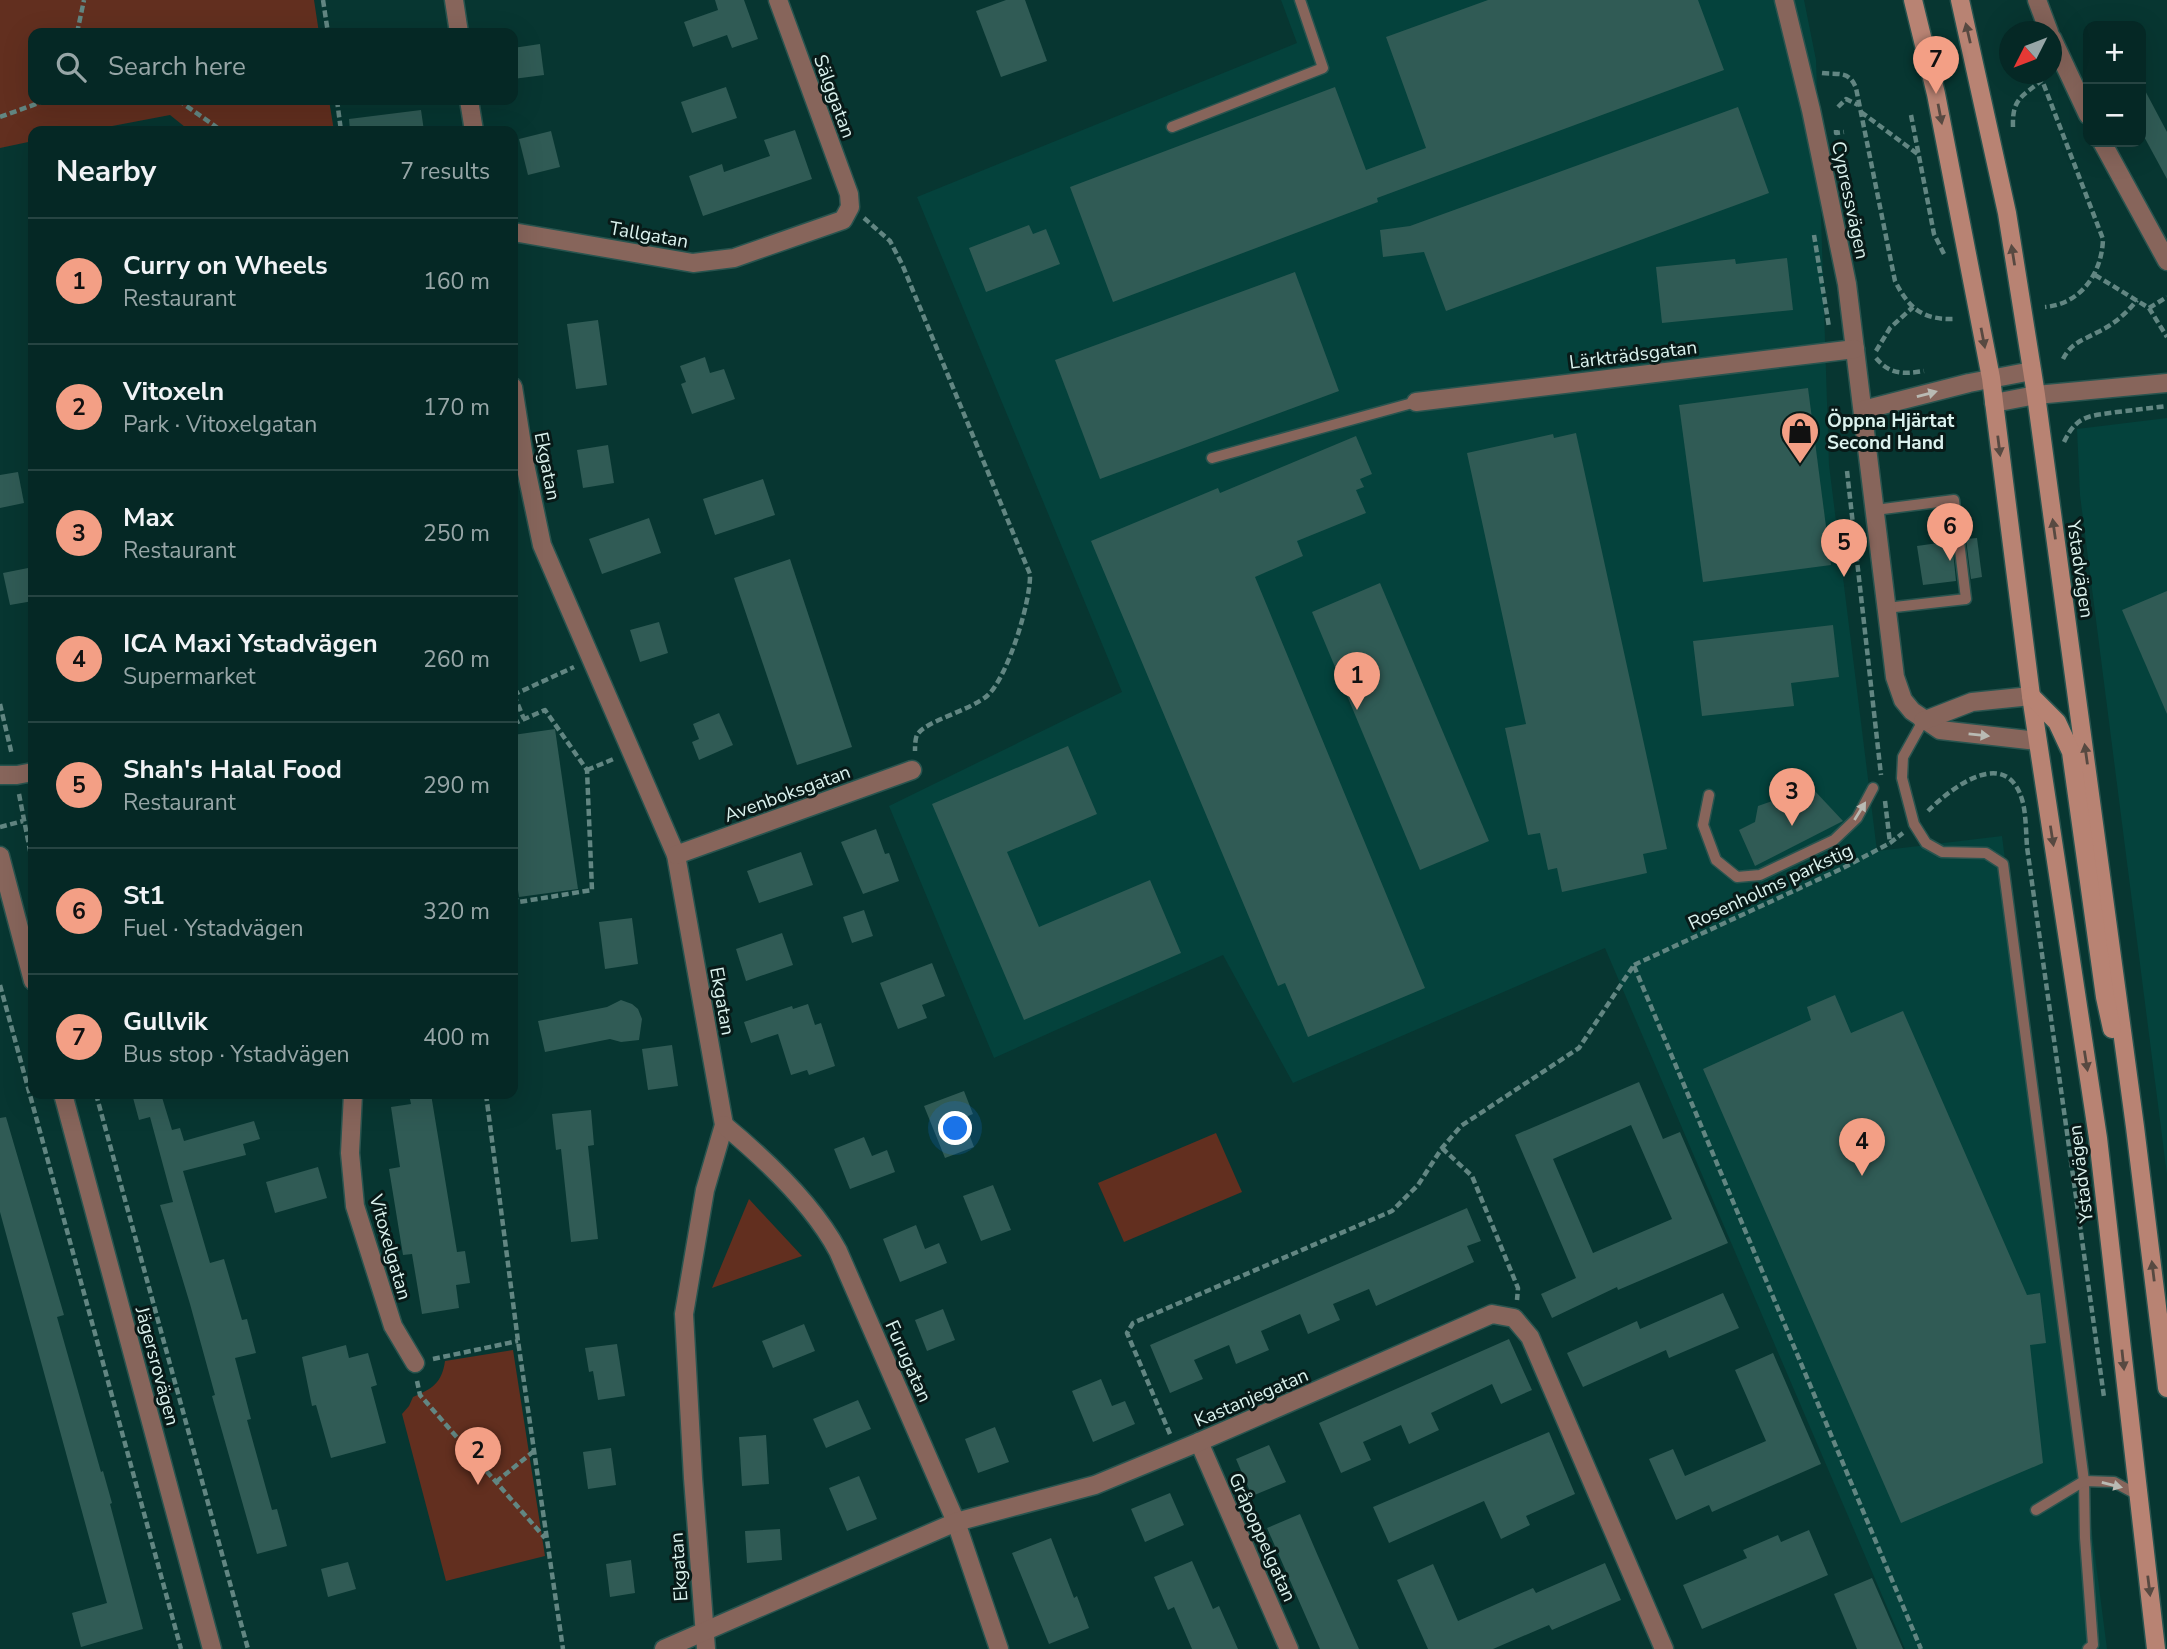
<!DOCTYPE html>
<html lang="en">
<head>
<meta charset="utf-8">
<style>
	body { margin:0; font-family:"Nunito Sans",sans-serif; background:#133432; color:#f1f3f6 }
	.controls { position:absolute; right:21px; top:21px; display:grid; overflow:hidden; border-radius:14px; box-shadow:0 7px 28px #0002 }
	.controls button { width:63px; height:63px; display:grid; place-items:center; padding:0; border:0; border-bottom:2px solid #264442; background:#052825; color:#f1f3f6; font:35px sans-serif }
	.compass { position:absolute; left:1999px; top:21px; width:63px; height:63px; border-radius:50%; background:#052825; box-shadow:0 7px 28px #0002; rotate:228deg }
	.you { position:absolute; left:956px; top:1129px; width:24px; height:24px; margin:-18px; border:5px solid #fff; border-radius:50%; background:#1a73e8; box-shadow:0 0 0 10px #1a73e833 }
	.badge { display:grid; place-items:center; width:46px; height:46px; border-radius:50%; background:#f39f85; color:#111; font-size:23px; font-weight:700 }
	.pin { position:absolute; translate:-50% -58px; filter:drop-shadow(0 2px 4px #0008) }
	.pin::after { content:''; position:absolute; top:37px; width:24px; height:21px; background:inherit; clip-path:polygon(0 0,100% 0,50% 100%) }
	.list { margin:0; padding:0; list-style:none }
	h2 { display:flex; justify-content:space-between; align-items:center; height:91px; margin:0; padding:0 28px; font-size:30px }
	h2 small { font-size:23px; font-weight:400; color:#97a6a7 }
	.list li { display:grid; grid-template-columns:46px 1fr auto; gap:21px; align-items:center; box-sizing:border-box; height:126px; padding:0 28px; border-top:2px solid #264442 }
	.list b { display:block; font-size:26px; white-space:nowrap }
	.list p { margin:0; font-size:23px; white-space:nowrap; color:#97a6a7 }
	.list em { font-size:23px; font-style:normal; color:#97a6a7 }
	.icon { flex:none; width:38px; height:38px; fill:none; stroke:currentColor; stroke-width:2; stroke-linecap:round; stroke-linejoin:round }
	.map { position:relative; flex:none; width:2167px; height:1649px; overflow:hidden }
	.search { position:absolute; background:#052825; box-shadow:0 7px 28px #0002; left:28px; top:28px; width:490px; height:77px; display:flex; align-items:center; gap:18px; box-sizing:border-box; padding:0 24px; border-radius:14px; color:#97a6a7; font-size:26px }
	.panel { position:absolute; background:#052825; box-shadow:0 7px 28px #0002; left:28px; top:126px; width:490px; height:973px; border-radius:14px }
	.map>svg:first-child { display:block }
</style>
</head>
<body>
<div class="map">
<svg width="2167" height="1649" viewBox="0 0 2167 1649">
	<rect width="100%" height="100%" fill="#073631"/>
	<g fill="#04423c">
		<path d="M1281,0H1804L1816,60L1829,465L1877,851L2002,836L2107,1649H1905L1605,948L1293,1083L1223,955L994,1058L889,806L1122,692L917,197L1297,43Z"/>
		<path d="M2167,418V1175L2080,495L2077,429Z"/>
	</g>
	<g fill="#622f1f">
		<path d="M0,0H314L319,33H33V100H329L334,131H190L170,115L86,131H33V141L0,148Z"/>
		<path d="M1216,1133L1242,1192L1124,1242L1098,1183Z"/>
		<path d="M749,1199L802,1256L712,1288Z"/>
		<path d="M513,1350L545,1556L446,1581L402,1414L409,1406L413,1397C432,1389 442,1383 445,1361Z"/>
	</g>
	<g fill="#305b55" fill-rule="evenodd">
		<path d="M715,0H744L758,39L732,48L727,35L693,47L684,22L718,10Z"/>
		<path d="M1006,0H1025L1047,61L1001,77L976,11Z"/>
		<path d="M1488,0H1698L1724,70L1377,198L1378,202L1113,302L1070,187L1335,87L1366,170L1426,148L1386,37Z"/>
		<path d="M540,44L544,75L513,79V48Z"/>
		<path d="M2141,83L2167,132V179L2141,131Z"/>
		<path d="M726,87L737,118L692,133L681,102Z"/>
		<path d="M1738,107L1769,193L1446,311L1424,252L1383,257L1380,230L1410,226Z"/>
		<path d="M421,110L424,131H350L349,119Z"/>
		<path d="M795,130L812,179L703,216L689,176L722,164L724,172L770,156L764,140Z"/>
		<path d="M551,131L560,167L528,175L519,139Z"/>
		<path d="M1029,225L1033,234L1046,229L1060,264L986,292L969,248Z"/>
		<path d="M1787,258L1793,310L1662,323L1656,267L1735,259L1736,264Z"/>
		<path d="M1295,272L1339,391L1100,479L1055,360Z"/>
		<path d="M598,320L607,385L576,389L567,324Z"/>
		<path d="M705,357L710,373L724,369L735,399L692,414L681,384L686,382L680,366Z"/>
		<path d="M1808,388L1831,565L1703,582L1679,405Z"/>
		<path d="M1576,433L1667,849L1643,854L1647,873L1562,892L1557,868L1548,870L1540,833L1528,835L1505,728L1526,724L1467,453L1553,434L1554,438Z"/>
		<path d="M1356,436L1372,474L1360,479L1364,487L1356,490L1366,513L1297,541L1303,556L1255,577L1425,988L1308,1037L1285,983L1278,986L1091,541L1218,488L1220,493Z"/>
		<path d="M608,445L614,483L583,488L577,450Z"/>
		<path d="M18,472L24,503L0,508V475Z"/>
		<path d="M763,479L775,515L715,535L703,499Z"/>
		<path d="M649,518L661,553L602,574L589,539Z"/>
		<path d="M1977,538L1982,577L1971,579L1966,539Z"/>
		<path d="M1952,541L1956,581L1923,585L1917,546Z"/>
		<path d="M790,559L852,747L797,765L734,578Z"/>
		<path d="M33,567V601L10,605L3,573Z"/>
		<path d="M1380,583L1489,841L1420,870L1312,612Z"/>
		<path d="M2167,591V714L2122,610Z"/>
		<path d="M659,622L668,653L640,662L630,630Z"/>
		<path d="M1833,625L1839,677L1791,683L1794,706L1702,716L1693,641Z"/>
		<path d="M719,713L733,745L699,760L692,742L699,739L693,724Z"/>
		<path d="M555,729L578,889L519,897L513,857V735Z"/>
		<path d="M1068,746L1097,814L1007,852L1039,927L1150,880L1181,953L1024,1020L932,804Z"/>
		<path d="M1813,789L1843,821L1755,866L1739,830L1755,822L1758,806L1778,799L1781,805Z"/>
		<path d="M876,829L885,854L889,853L899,881L863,894L841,842Z"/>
		<path d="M801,852L813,885L759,903L747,871Z"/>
		<path d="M864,910L873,936L852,943L843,917Z"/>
		<path d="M632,918L638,964L605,969L599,922Z"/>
		<path d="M782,933L793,965L746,981L736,949Z"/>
		<path d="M932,963L945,996L922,1005L927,1018L898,1029L880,983Z"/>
		<path d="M1835,995L1851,1033L1903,1011L2027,1295L2040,1293L2046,1343L2030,1345L2043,1463L1901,1523L1703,1069L1811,1020L1807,1007Z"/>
		<path d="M621,1000L632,1004L638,1009L642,1019L639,1040L621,1042L610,1039L545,1052L538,1021L607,1007Z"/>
		<path d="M808,1004L815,1025L821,1023L835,1066L809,1075L807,1070L791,1075L778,1034L751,1043L744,1022L792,1006L793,1009Z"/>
		<path d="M672,1045L678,1086L648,1090L642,1049Z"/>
		<path d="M1639,1082L1663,1139L1680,1132L1728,1243L1618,1290L1617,1287L1552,1318L1541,1294L1576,1278L1515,1135ZM1631,1125L1672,1219L1593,1253L1553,1159Z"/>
		<path d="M964,1091L973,1114L963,1118L974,1147L945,1158L924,1106Z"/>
		<path d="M132,1094H161L172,1130L180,1128L184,1141L254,1121L260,1139L243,1144L246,1155L183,1171L210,1263L224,1259L242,1320L247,1319L256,1353L235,1358L251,1419L247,1420L272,1510L277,1509L287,1546L257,1554L212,1396L215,1395L190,1304L160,1205L173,1202L150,1117L139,1120Z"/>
		<path d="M409,1094H431L457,1252L465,1251L470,1283L456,1285L459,1308L422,1314L412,1254L403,1255L389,1169L400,1167L391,1107L411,1104Z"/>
		<path d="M591,1110L594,1145L588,1146L598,1239L571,1242L561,1149L556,1150L552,1114Z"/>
		<path d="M6,1117L64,1315L57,1317L101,1472L103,1471L112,1503L110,1504L143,1629L81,1647L72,1613L107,1603L0,1212V1118Z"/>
		<path d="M864,1137L872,1156L887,1150L895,1172L850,1189L834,1149Z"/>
		<path d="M318,1167L327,1198L275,1213L266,1182Z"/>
		<path d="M993,1185L1011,1230L981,1241L963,1196Z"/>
		<path d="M1467,1208L1481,1241L1467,1246L1474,1262L1376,1306L1369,1289L1333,1304L1340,1320L1308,1334L1300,1314L1261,1331L1269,1350L1236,1364L1229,1345L1194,1360L1203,1379L1170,1393L1150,1345Z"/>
		<path d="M916,1225L925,1249L939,1243L947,1263L900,1282L883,1239Z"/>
		<path d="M1723,1293L1739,1328L1669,1358L1666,1350L1583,1387L1567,1353L1637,1321L1640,1329Z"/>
		<path d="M943,1309L955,1340L927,1351L915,1320Z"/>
		<path d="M804,1324L815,1351L773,1368L762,1341Z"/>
		<path d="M1509,1339L1532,1390L1501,1404L1492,1384L1431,1413L1439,1430L1409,1444L1401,1425L1363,1442L1371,1460L1341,1473L1319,1423Z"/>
		<path d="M617,1344L625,1396L598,1400L593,1371L589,1372L585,1348Z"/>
		<path d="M346,1345L349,1358L368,1353L377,1385L371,1387L386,1443L331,1458L316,1405L312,1406L302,1357Z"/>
		<path d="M1773,1353L1821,1464L1712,1512L1709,1505L1676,1520L1649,1459L1673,1449L1685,1476L1766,1441L1735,1370Z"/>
		<path d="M1101,1379L1112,1406L1125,1401L1135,1424L1093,1442L1072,1391Z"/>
		<path d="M858,1400L871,1429L826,1448L813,1419Z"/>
		<path d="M995,1427L1009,1462L978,1473L965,1439Z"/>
		<path d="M1549,1432L1575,1494L1526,1516L1530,1525L1501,1539L1484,1501L1389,1543L1373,1507Z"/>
		<path d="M766,1435L769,1484L742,1486L739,1437Z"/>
		<path d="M1269,1445L1286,1482L1252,1496L1236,1459Z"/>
		<path d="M611,1448L616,1485L588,1489L583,1452Z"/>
		<path d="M859,1476L877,1519L847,1531L829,1488Z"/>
		<path d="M1170,1493L1184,1525L1145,1542L1131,1509Z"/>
		<path d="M1300,1514L1318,1556L1359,1649H1320L1267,1528Z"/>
		<path d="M780,1529L782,1560L747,1563L745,1531Z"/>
		<path d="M1809,1530L1828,1575L1702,1629L1683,1585L1747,1558L1743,1550L1778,1535L1781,1542Z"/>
		<path d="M1051,1538L1074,1598L1077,1596L1089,1628L1049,1644L1012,1553Z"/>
		<path d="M631,1560L635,1593L610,1597L606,1564Z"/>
		<path d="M1192,1561L1213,1609L1219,1606L1238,1649H1192L1174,1607L1168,1610L1154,1577Z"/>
		<path d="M348,1562L356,1589L328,1597L321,1569Z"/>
		<path d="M1605,1563L1621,1600L1552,1630L1549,1625L1493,1649H1428L1397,1580L1433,1564L1458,1621L1533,1588L1536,1593Z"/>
		<path d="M1872,1578L1903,1649H1857L1834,1594Z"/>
	</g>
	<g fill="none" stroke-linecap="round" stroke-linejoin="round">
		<defs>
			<g id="service">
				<path d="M1172,127L1323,68L1300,0"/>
				<path d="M1212,458L1416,402"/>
				<path d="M1875,510L1954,500L1966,599L1886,608"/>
				<path d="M1923,721L1903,757L1902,778L1914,824L1926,843L1942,852L1986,853L2003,864L2084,1481L2085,1538L2093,1645L2088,1649"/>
				<path d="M1709,795L1703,825L1716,860L1737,877L1760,875L1834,840L1857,818L1873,788"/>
				<path d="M2036,1510L2084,1481L2114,1482L2138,1495"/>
			</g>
			<g id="minor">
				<path d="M454,0L459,33"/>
				<path d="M1784,0L1811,110L1847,284L1895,677L1903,700L1912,711L1940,730L2037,741"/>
				<path d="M2037,0L2049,32"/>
				<path d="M2052,38L2088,115"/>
				<path d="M469,100L474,131"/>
				<path d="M2102,142L2167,261"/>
				<path d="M513,232L693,263L734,258L843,220L850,207L849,194L778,0"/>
				<path d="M513,387L525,464L542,545L676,855L724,1125L705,1190L684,1314L693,1478L706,1649"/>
				<path d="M1416,402L1855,349"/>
				<path d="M1994,403L2036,395L2167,383"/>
				<path d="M1863,410L1969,383L2032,371"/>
				<path d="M1923,721L1972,702L2031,696"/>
				<path d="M0,775H17L33,772"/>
				<path d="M676,855L912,770"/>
				<path d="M353,1094L350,1153L355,1206L393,1326L415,1363"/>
				<path d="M724,1125C765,1159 813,1204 838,1251L956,1522L999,1649"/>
				<path d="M1199,1442L1289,1649"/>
				<path d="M664,1649L956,1522L1095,1485L1199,1442L1492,1314L1514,1318L1530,1337L1664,1649"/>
			</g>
			<g id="tertiary">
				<path d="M0,856L33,981"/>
				<path d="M63,1094L212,1649"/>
			</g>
			<g id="secondary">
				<path d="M1913,0L1936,94L1991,378L2031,696L2098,1138L2156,1649"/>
				<path d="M1960,0L2007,213L2036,395L2135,1127L2167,1388"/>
				<path d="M2031,696L2057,722L2071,752L2105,997L2112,1029"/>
			</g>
		</defs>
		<use href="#service" stroke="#29544f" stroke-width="13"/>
		<use href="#minor" stroke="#29544f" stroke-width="21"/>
		<use href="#tertiary" stroke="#29544f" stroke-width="21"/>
		<use href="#secondary" stroke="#29544f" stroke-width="21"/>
		<g stroke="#628682" stroke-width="4.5" stroke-dasharray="7 3.5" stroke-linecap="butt">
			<path d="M323,0L328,33"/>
			<path d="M77,33L84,0"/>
			<path d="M1822,73C1838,75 1849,70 1856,88L1895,281C1909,309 1923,320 1955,319"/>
			<path d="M2042,74V80L2103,239C2102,273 2081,304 2045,307"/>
			<path d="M178,100L222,131"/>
			<path d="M337,100L341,131"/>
			<path d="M1838,107L1846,99L1858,105"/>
			<path d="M1861,112L1919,155"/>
			<path d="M1911,115L1934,234L1945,256"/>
			<path d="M0,117L47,100"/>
			<path d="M2013,127C2012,98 2022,97 2042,80"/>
			<path d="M1836,130V133L1844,132"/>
			<path d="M864,218L890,241L902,264L1030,574C1031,601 1008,676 988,695C972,710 925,721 917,735C915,739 915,747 915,751"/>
			<path d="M1814,235L1829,327"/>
			<path d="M2095,275L2149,308L2167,337"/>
			<path d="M2149,308L2167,297"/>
			<path d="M1876,351L1890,328L1913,307"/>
			<path d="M1876,358C1890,375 1904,374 1924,371"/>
			<path d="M2063,359C2071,343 2083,340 2098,332C2114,324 2126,314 2137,300"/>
			<path d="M2064,442C2077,414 2091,416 2117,412C2134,410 2150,408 2167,406"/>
			<path d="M1847,471L1881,775"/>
			<path d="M513,695L574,667"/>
			<path d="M514,695L524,719"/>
			<path d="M0,704L12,755"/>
			<path d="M513,724L545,710L587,770L592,890L519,902L513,897"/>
			<path d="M587,770L616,758"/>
			<path d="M19,794L33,866"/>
			<path d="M1885,801L1890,843"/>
			<path d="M1928,811C1952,787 2008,744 2023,803C2026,816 2026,833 2027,847L2104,1397"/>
			<path d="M0,827L23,821"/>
			<path d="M1634,965L1841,869L1890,843L1903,833"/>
			<path d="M1634,966L1921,1649"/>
			<path d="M0,985L181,1649"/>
			<path d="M96,1094L248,1649"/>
			<path d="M486,1094L518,1341L563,1649"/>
			<path d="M1442,1148L1472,1176L1518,1288L1517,1300"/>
			<path d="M433,1359L518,1341"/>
			<path d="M417,1381L420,1395L545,1538"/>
			<path d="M1170,1434L1127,1333L1133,1323L1392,1211L1418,1185L1442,1148L1461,1126L1579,1048L1634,965"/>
			<path d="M496,1482L534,1451"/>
		</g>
		<use href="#service" stroke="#87655b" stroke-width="10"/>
		<use href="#minor" stroke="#87655b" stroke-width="18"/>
		<use href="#tertiary" stroke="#87655b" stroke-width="18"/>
		<use href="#secondary" stroke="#b88373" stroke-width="18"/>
	</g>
	<defs><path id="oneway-solid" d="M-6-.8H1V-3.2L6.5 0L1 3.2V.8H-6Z" transform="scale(1.75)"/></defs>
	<g fill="#574941">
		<use href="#oneway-solid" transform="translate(1968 33) rotate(-103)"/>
		<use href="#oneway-solid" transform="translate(1940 114) rotate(79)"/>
		<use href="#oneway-solid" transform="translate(2013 255) rotate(-99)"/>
		<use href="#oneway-solid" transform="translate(1983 338) rotate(79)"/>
		<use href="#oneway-solid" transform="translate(1999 446) rotate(83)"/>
		<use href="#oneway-solid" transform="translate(2054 529) rotate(-98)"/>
		<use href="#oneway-solid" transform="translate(2086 754) rotate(-98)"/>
		<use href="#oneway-solid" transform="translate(2052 836) rotate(81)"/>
		<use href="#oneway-solid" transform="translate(2086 1061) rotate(81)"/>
		<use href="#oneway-solid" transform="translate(2153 1271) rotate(-97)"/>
		<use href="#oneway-solid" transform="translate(2123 1360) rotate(84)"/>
		<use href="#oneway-solid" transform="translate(2149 1586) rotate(83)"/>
	</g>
	<g fill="#b9bab3">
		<use href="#oneway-solid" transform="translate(1927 394) rotate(-15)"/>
		<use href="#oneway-solid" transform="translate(1979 735) rotate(6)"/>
		<use href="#oneway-solid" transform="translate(1860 811) rotate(-58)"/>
		<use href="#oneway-solid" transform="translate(2112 1485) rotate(14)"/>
	</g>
	<defs>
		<symbol id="shop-pin" viewBox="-11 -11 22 30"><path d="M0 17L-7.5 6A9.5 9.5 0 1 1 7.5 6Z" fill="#f39f85" stroke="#081a18"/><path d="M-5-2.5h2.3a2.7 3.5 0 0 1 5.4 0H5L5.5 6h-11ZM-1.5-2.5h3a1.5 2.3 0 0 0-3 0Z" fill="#111"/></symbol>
	</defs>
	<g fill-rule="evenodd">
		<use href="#shop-pin" x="1778" y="409" width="44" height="60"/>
	</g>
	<g text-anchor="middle" stroke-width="6" stroke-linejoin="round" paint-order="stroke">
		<g font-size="19" fill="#dbf2ee" stroke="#081a18">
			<text transform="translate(835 96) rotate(70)" y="7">Sälggatan</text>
			<text transform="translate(1851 200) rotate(78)" y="7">Cypressvägen</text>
			<text transform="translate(649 234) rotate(10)" y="7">Tallgatan</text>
			<text transform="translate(1633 354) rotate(-7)" y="7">Lärkträdsgatan</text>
			<text transform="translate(548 466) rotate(79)" y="7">Ekgatan</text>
			<text transform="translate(2081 569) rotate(82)" y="7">Ystadvägen</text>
			<text transform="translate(787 793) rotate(-20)" y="7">Avenboksgatan</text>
			<text transform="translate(1770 886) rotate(-25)" y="7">Rosenholms parkstig</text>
			<text transform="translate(723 1001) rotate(80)" y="7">Ekgatan</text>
			<text transform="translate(2080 1174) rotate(-97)" y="7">Ystadvägen</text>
			<text transform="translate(391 1247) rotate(74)" y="7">Vitoxelgatan</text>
			<text transform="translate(909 1361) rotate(66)" y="7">Furugatan</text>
			<text transform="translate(158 1366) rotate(75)" y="7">Jägersrovägen</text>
			<text transform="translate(1251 1397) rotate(-23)" y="7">Kastanjegatan</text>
			<text transform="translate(1263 1537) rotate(66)" y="7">Gråpoppelgatan</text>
			<text transform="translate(678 1567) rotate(-94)" y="7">Ekgatan</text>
		</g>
		<g font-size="19" font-weight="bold" fill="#dbf2ee" stroke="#081a18" text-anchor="start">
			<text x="1827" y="427">Öppna Hjärtat<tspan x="1827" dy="22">Second Hand</tspan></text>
		</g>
	</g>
</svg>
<div class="controls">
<button>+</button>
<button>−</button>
</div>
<svg class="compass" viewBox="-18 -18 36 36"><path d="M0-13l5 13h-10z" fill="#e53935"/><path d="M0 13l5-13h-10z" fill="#97a6a7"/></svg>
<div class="you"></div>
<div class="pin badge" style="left:1357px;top:710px">1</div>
<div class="pin badge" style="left:478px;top:1485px">2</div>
<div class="pin badge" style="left:1792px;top:826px">3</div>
<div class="pin badge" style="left:1862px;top:1176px">4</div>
<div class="pin badge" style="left:1844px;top:577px">5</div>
<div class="pin badge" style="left:1950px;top:561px">6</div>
<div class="pin badge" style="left:1936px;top:94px">7</div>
<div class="search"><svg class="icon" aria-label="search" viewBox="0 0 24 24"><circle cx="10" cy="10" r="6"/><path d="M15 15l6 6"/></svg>Search here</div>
<section class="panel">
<h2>Nearby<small>7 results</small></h2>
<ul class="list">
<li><span class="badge">1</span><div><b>Curry on Wheels</b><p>Restaurant</p></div><em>160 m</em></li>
<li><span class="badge">2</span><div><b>Vitoxeln</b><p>Park · Vitoxelgatan</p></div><em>170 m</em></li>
<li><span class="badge">3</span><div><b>Max</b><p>Restaurant</p></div><em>250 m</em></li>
<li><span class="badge">4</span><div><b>ICA Maxi Ystadvägen</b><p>Supermarket</p></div><em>260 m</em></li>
<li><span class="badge">5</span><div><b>Shah's Halal Food</b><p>Restaurant</p></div><em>290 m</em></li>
<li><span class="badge">6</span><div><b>St1</b><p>Fuel · Ystadvägen</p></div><em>320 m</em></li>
<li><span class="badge">7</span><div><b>Gullvik</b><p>Bus stop · Ystadvägen</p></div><em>400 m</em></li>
</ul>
</section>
</div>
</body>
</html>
